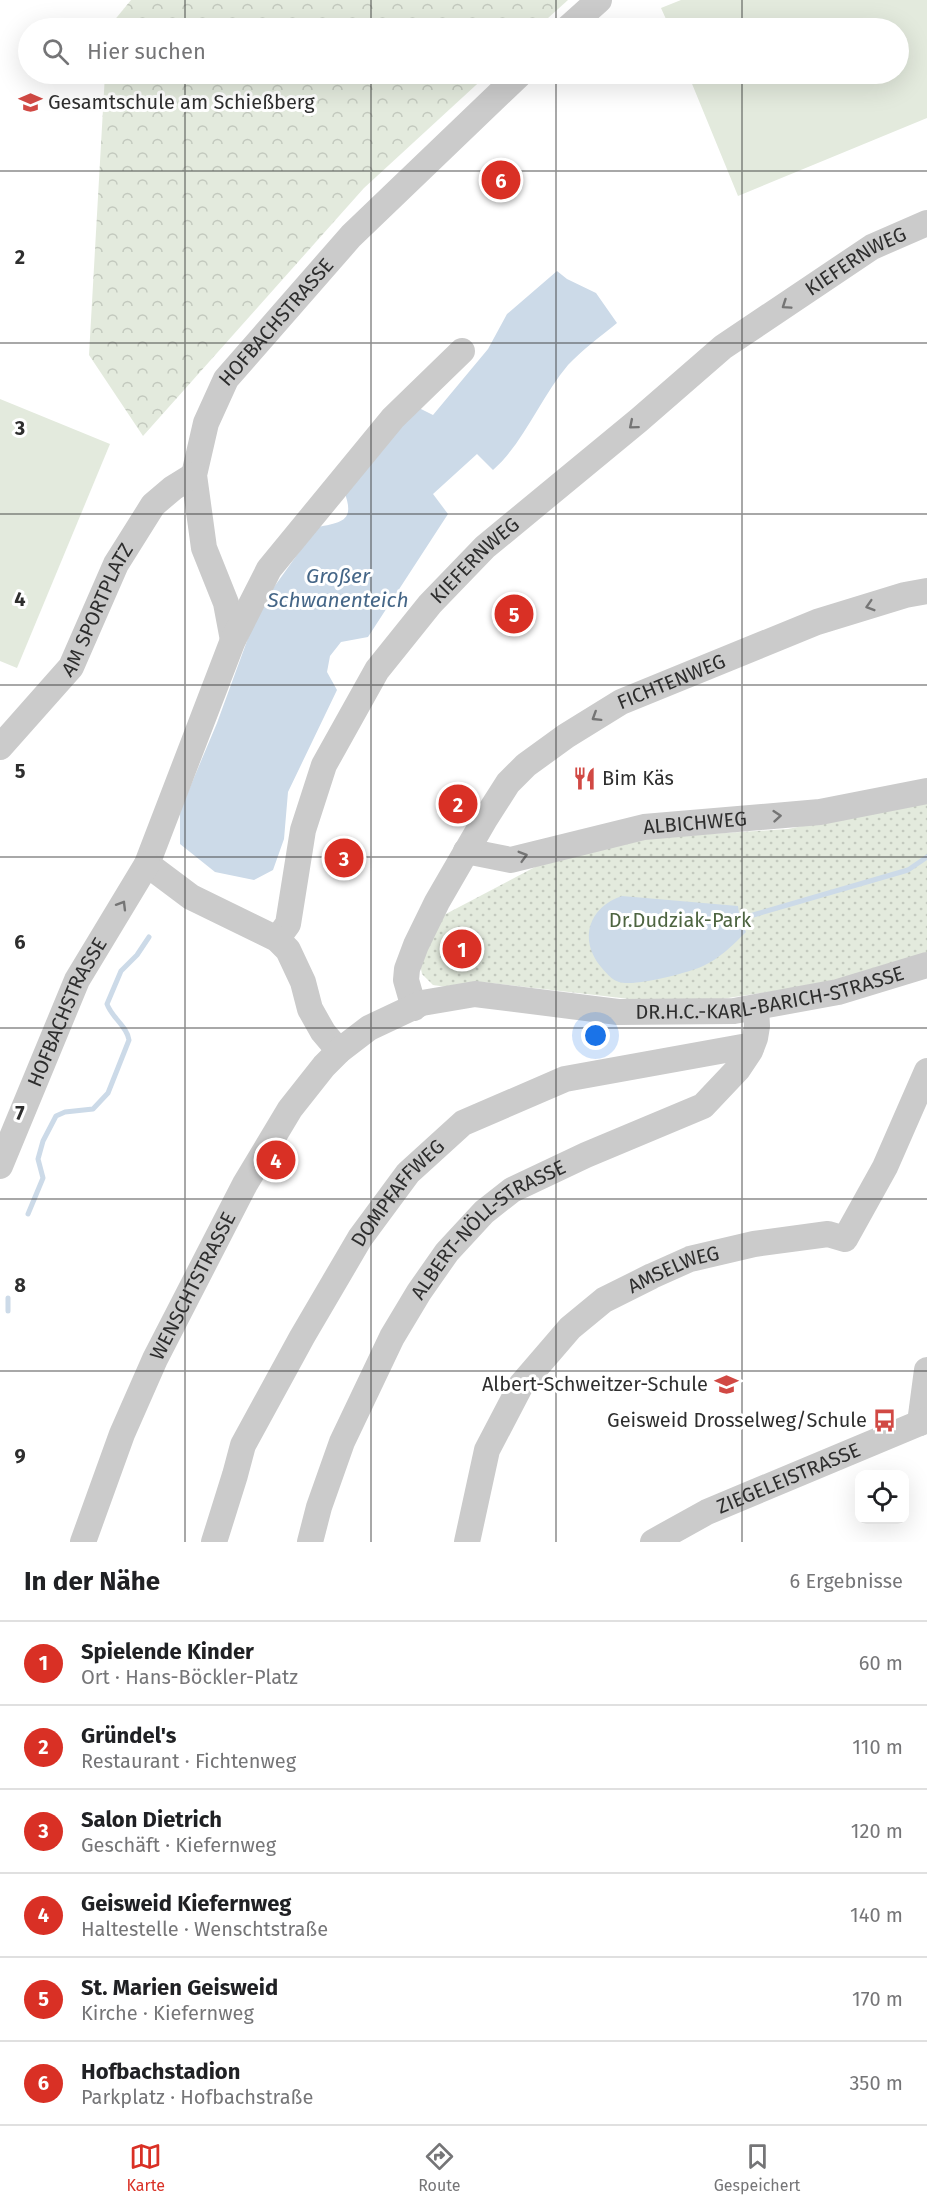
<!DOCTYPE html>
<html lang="de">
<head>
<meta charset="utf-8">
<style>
	body { margin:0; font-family:"Fira Sans",sans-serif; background:#f2f2f2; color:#202124 }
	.controls { position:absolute; right:18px; bottom:18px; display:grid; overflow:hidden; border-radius:12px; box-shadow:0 6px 24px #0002 }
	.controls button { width:54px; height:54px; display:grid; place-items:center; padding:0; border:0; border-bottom:2px solid #e0e0e0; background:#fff; color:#202124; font:30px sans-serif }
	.you { position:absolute; left:596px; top:1036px; width:21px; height:21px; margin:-15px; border:4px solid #fff; border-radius:50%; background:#1a73e8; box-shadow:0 0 0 9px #1a73e833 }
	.badge { display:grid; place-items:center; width:39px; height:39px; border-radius:50%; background:#d93025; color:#fff; font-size:20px; font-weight:700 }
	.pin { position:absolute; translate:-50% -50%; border:3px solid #fff; box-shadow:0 2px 6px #0006 }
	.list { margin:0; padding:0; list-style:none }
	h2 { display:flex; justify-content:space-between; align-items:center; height:78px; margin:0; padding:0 24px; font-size:26px }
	h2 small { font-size:20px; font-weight:400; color:#757577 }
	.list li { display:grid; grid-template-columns:39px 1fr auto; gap:18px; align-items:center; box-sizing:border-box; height:84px; padding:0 24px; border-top:2px solid #e0e0e0 }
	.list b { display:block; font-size:22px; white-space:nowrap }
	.list p { margin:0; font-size:20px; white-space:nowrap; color:#757577 }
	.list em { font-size:20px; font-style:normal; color:#757577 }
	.icon { flex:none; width:33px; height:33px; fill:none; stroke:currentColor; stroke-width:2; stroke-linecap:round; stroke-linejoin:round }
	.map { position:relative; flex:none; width:927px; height:1542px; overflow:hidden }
	.search { position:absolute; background:#fff; box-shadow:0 6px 24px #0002; left:18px; right:18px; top:18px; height:66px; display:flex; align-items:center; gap:15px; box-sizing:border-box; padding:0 21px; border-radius:33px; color:#757577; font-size:22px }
	.sheet { height:582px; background:#fff }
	nav { display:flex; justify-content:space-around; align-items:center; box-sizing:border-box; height:84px; border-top:2px solid #e0e0e0; background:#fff; font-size:16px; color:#757577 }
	nav a { display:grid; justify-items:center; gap:3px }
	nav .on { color:#d93025 }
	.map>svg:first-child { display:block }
</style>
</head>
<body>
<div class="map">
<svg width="927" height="1542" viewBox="0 0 927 1542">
	<defs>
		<pattern id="grass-dots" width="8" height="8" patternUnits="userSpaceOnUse" patternTransform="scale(1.5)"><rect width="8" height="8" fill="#e3eadd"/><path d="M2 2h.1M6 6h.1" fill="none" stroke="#c3c9be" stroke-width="1.8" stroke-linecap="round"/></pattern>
		<pattern id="forest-crowns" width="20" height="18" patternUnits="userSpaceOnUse" patternTransform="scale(1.5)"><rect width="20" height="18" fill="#e3eadd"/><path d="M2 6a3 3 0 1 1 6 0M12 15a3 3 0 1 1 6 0" fill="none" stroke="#c3c9be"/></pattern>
	</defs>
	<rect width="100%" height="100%" fill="#fff"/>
	<path fill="url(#grass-dots)" d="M927,800V953L834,982L682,1005L481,982L447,987L433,985L422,974L420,964L442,916L554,857L615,840L788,829Z"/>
	<g fill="url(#forest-crowns)">
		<path d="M131,0H568L537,28H108Z"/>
		<path d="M105,74H488L364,188L143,436L89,355Z"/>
	</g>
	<g fill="#e3eadd">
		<path d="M681,0H927V118L738,196L688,74H898V28H670L661,8Z"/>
		<path d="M0,399L110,444L17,668L0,661Z"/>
	</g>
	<g fill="#ccdae8">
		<path d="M557,271L567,279L596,293L617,323C601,336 582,350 568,365C541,397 523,444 493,470L477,454L433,494L448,514L368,637L341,642L330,656L327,672L337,690L288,792L284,839L273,870L254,880L215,872L180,844V811L217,723L259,608L317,527C344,522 355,520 344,491L393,431L419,408L433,415L488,349L507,314Z"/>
		<path d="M622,896L738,906L740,920L746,932C734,944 719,959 703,966C688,973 634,987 619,982C612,980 606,973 601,967C578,939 589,907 622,896Z"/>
	</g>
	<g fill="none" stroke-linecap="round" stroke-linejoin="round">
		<g stroke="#ccdae8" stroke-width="5">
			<path d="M753,915L908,870L927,857"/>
			<path d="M740,920L743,917"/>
			<path d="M28,1214L43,1178L38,1159L43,1141L56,1116L65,1112L93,1109L108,1093L129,1040C127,1026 112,1018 107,1004L121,971L137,955L149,937"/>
			<path d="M8,1298V1311"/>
		</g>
		<g stroke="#cbcbcb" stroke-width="26">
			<path d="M568,28L599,0"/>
			<path id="s1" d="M233,640L226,603L204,548L194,475L206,423L226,379L351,236L520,74"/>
			<path id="s2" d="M0,747L71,667L116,564L153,505L173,488L194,475"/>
			<path id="s3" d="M466,851L511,860L644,827L820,812L927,791"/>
			<path id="s4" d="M277,939L288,924L303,830L324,765L377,670L430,604L485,547L639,420L723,347L872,247L927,223"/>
			<path id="s5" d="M414,1008L406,980L407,969L416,945L437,902L485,819L508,783L526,765L566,736L621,702L817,622L905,595L927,591"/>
			<path d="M339,1051L323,1032L310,1009L303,982L288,950L277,939L191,897L147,864L233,640L269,569L393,418L462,351"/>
			<path id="s6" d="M0,1166L77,980L147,864"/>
			<path d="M920,1423L927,1370"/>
			<path id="s7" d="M83,1542L122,1434L155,1359L245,1184L290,1109L324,1066L339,1051L369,1028L422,1003L475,994L618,1012L734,1011L838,992L927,965"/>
			<path id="s8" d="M214,1542L235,1475L243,1445L302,1337L360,1238L408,1173L463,1123L565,1079L742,1047L751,1048"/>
			<path id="s9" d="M310,1542L319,1507L342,1442L392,1337L419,1292L447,1252L484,1212L512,1190L586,1155L703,1106L738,1069L750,1051L755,1038L757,1026L756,1008"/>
			<path id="s10" d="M467,1542L487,1450L521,1385L570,1328L604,1300L652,1276L690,1259L754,1244L828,1234L845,1239L885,1167L927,1071"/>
			<path id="s11" d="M653,1542L707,1512L927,1420"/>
		</g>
	</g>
	<defs><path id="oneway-chevron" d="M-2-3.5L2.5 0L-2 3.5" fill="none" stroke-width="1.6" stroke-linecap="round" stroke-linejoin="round" transform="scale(1.5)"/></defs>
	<g stroke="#757575">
		<use href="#oneway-chevron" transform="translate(786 305) rotate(146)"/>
		<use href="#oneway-chevron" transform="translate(633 425) rotate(140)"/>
		<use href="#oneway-chevron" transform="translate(870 606) rotate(163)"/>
		<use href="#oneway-chevron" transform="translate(596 717) rotate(148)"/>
		<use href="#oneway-chevron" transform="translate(777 816) rotate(-5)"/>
		<use href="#oneway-chevron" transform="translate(523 856) rotate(-16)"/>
		<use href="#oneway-chevron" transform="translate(122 905) rotate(-59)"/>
	</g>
	<path fill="none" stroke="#2e2e2e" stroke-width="1.5" stroke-opacity="0.55" d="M185,0V28M371,0V28M556,0V28M742,0V28M185,74V1542M371,74V1542M556,74V1542M742,74V1542M0,171H927M0,343H927M0,514H927M0,685H927M0,857H927M0,1028H927M0,1199H927M0,1371H927"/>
	<defs>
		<symbol id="school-bare" viewBox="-9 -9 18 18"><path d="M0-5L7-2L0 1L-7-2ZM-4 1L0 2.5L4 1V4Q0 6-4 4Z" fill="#d14944" stroke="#fff" stroke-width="2.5" paint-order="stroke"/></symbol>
		<symbol id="restaurant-bare" viewBox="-9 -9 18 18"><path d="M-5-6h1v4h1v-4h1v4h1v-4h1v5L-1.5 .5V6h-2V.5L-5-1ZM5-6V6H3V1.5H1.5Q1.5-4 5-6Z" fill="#d14944" stroke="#fff" stroke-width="2.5" paint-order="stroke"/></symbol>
		<symbol id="bus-bare" viewBox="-9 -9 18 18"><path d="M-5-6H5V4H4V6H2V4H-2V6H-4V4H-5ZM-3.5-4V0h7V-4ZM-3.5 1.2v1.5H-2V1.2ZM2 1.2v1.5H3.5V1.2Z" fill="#d14944" stroke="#fff" stroke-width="2.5" paint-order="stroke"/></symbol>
	</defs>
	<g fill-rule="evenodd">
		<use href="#school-bare" x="14" y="86" width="33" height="33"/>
		<use href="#restaurant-bare" x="568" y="762" width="33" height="33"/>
		<use href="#school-bare" x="710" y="1368" width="33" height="33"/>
		<use href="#bus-bare" x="868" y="1404" width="33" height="33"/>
	</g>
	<g text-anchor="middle" stroke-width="6" stroke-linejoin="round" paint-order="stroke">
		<g font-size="20" fill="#2e2e2e" stroke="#fff" text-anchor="start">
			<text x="48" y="109">Gesamtschule am Schießberg</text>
			<text x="602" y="785">Bim Käs</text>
			<text x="708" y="1391" text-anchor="end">Albert-Schweitzer-Schule</text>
			<text x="867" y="1427" text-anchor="end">Geisweid Drosselweg/Schule</text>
		</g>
		<g font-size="20" fill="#2e2e2e" stroke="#fff">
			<text dy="7" stroke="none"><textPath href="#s4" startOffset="924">KIEFERNWEG</textPath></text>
			<text dy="7" stroke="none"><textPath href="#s1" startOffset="348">HOFBACHSTRASSE</textPath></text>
			<text dy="7" stroke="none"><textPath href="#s4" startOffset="438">KIEFERNWEG</textPath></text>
			<text dy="7" stroke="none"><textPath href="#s2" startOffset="170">AM SPORTPLATZ</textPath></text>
			<text dy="7" stroke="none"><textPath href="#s5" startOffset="446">FICHTENWEG</textPath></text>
			<text dy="7" stroke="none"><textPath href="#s3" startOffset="234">ALBICHWEG</textPath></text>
			<text dy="7" stroke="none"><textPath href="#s7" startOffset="1005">DR.H.C.-KARL-BARICH-STRASSE</textPath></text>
			<text dy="7" stroke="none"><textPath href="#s6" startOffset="168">HOFBACHSTRASSE</textPath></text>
			<text dy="7" stroke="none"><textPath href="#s8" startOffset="398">DOMPFAFFWEG</textPath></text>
			<text dy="7" stroke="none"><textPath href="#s9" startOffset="369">ALBERT-NÖLL-STRASSE</textPath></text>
			<text dy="7" stroke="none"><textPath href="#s10" startOffset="363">AMSELWEG</textPath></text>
			<text dy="7" stroke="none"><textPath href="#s7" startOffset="279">WENSCHTSTRASSE</textPath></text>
			<text dy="7" stroke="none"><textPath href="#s11" startOffset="150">ZIEGELEISTRASSE</textPath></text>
		</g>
		<g font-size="20" fill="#4e6541" stroke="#fff">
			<text x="680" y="927">Dr.Dudziak-Park</text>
		</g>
		<g font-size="21" font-style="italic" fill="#456687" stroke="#fff">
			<text x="338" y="583">Großer<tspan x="338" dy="24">Schwanenteich</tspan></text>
		</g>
	</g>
	<g font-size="20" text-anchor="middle" font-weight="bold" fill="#2e2e2e" stroke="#fff" stroke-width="6" stroke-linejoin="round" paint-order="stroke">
		<text x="20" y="264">2</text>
		<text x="20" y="435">3</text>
		<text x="20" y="606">4</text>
		<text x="20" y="778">5</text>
		<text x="20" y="949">6</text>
		<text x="20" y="1120">7</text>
		<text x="20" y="1292">8</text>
		<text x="20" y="1463">9</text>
	</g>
</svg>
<div class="controls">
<button><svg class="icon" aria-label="locate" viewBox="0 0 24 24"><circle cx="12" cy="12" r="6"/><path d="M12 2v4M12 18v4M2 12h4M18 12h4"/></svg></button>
</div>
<div class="you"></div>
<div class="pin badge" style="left:462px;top:949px">1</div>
<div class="pin badge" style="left:458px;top:804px">2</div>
<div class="pin badge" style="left:344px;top:858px">3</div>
<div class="pin badge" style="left:276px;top:1160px">4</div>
<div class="pin badge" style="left:514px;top:614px">5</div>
<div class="pin badge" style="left:501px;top:180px">6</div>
<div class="search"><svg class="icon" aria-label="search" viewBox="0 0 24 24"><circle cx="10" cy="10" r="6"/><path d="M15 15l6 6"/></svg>Hier suchen</div>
</div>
<section class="sheet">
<h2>In der Nähe<small>6 Ergebnisse</small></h2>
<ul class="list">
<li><span class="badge">1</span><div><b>Spielende Kinder</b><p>Ort · Hans-Böckler-Platz</p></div><em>60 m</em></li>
<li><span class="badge">2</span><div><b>Gründel's</b><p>Restaurant · Fichtenweg</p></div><em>110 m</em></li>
<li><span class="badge">3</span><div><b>Salon Dietrich</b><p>Geschäft · Kiefernweg</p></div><em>120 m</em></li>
<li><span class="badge">4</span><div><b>Geisweid Kiefernweg</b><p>Haltestelle · Wenschtstraße</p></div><em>140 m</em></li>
<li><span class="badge">5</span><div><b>St. Marien Geisweid</b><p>Kirche · Kiefernweg</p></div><em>170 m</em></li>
<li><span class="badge">6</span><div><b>Hofbachstadion</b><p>Parkplatz · Hofbachstraße</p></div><em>350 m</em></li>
</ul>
</section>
<nav>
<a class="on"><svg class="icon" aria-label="map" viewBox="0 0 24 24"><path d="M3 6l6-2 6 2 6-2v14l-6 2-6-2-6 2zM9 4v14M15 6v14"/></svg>Karte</a>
<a><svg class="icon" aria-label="directions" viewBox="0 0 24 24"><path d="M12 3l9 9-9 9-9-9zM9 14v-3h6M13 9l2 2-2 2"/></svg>Route</a>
<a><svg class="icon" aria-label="saved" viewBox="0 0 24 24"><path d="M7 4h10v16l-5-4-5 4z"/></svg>Gespeichert</a>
</nav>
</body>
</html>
